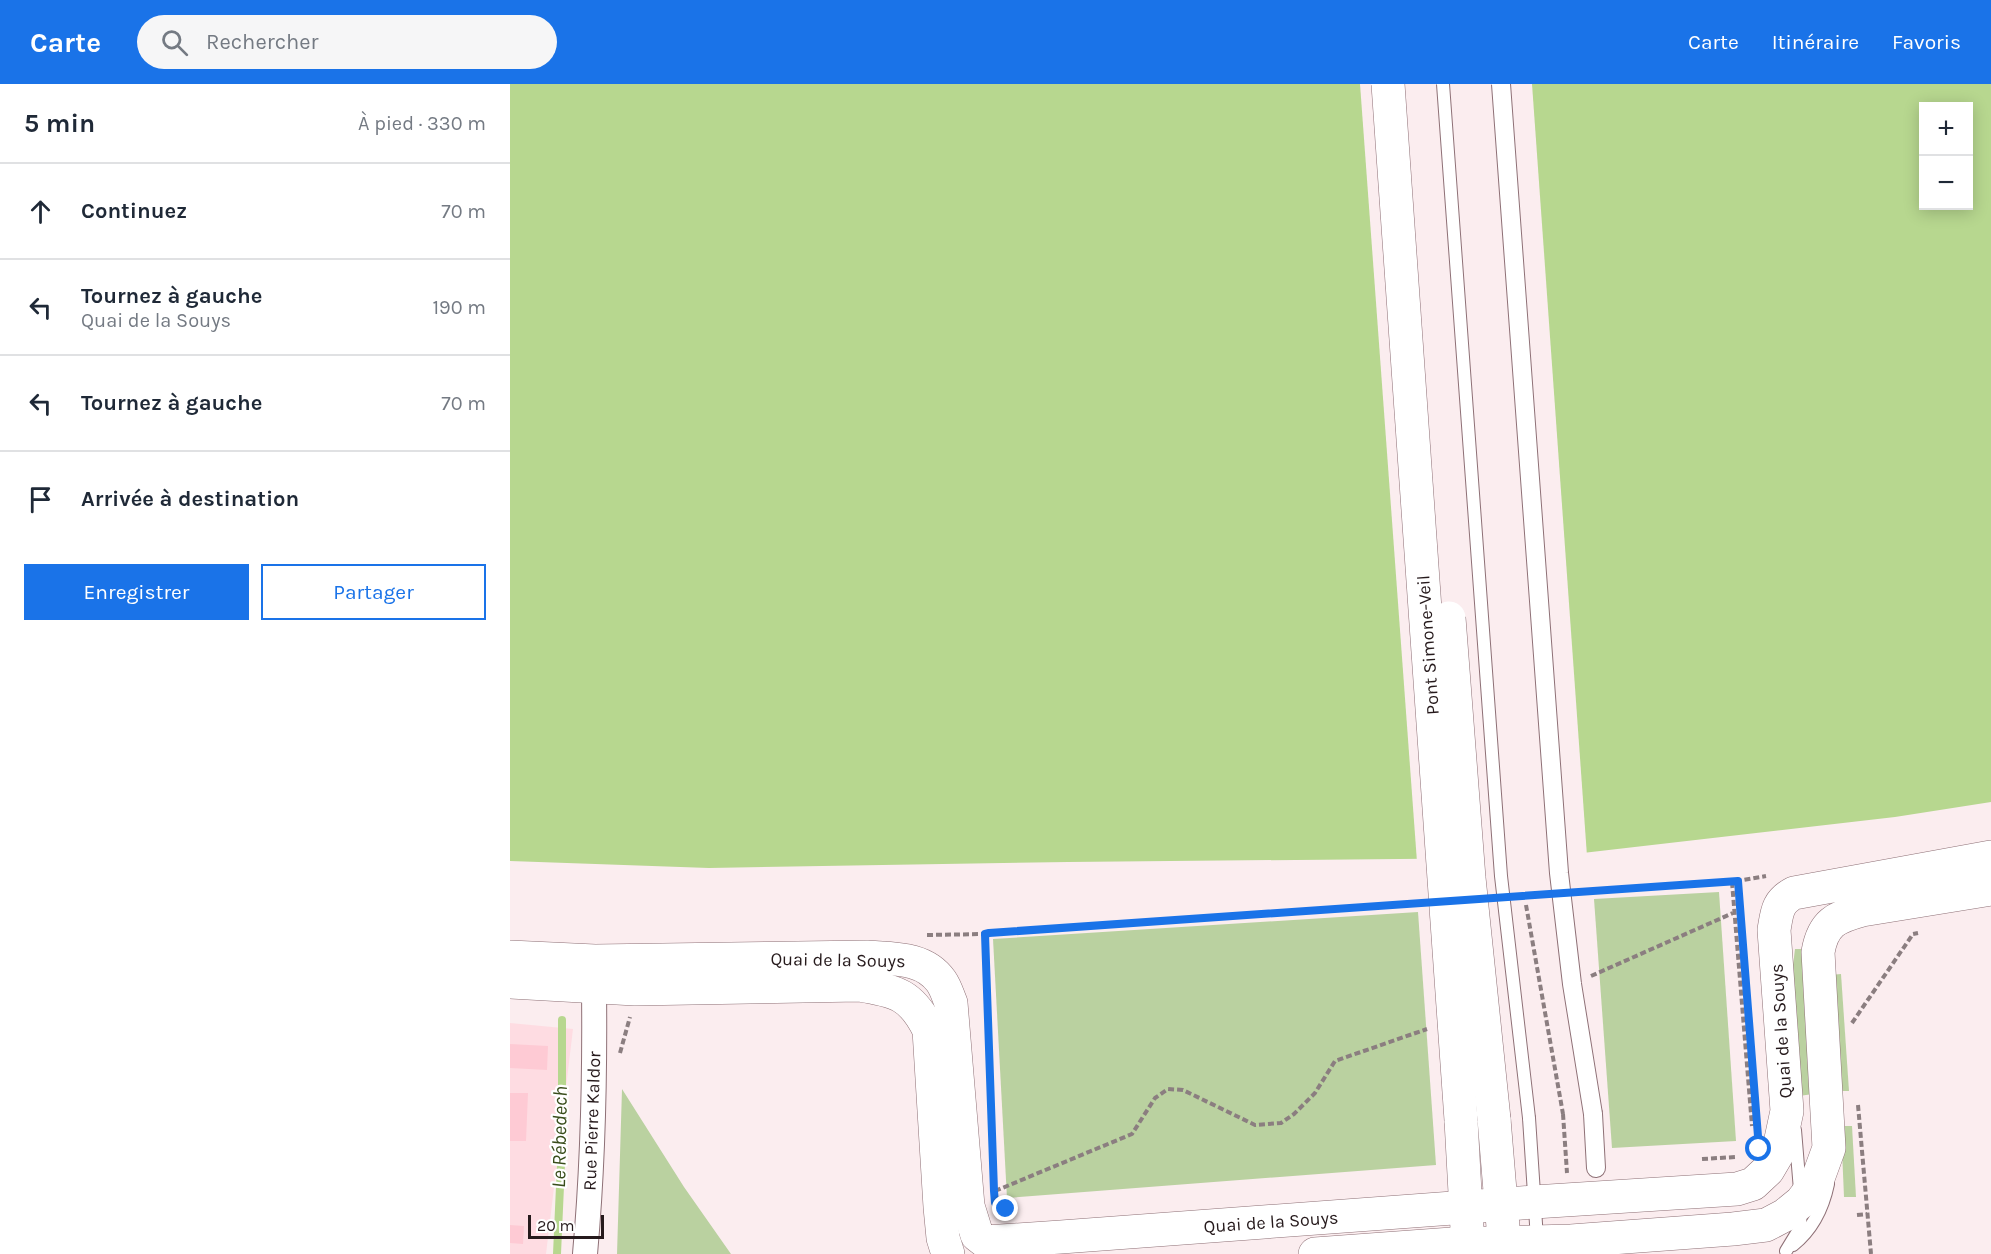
<!DOCTYPE html>
<html lang="fr">
<head>
<meta charset="utf-8">
<style>
	body { margin:0; font-family:Karla,sans-serif; background:#f6f6f7; color:#1f2937 }
	.controls { position:absolute; right:18px; top:18px; display:grid; overflow:hidden; border-radius:0px; box-shadow:0 3px 15px #0003 }
	.controls button { width:54px; height:54px; display:grid; place-items:center; padding:0; border:0; border-bottom:2px solid #e0e1e3; background:#fff; color:#1f2937; font:30px sans-serif }
	.scale { position:absolute; left:18px; bottom:15px; width:76px; box-sizing:border-box; padding-left:6px; border:3px solid #261a1c; border-top:0; font-size:16px; line-height:21px; white-space:nowrap; color:#261a1c; -webkit-text-stroke:4px #fff; paint-order:stroke }
	.stop { position:absolute; width:18px; height:18px; margin:-14px; border:4px solid #1a73e8; border-radius:50%; background:#fff }
	.stop.end { background:#1a73e8; border-color:#fff; box-shadow:0 2px 6px #0008 }
	.list { margin:0; padding:0; list-style:none }
	h2 { display:flex; justify-content:space-between; align-items:center; height:78px; margin:0; padding:0 24px; font-size:26px }
	h2 small { font-size:20px; font-weight:400; color:#747a83 }
	.list li { display:grid; grid-template-columns:39px 1fr auto; gap:18px; align-items:center; box-sizing:border-box; height:96px; padding:0 24px; border-top:2px solid #e0e1e3 }
	.list b { display:block; font-size:22px; white-space:nowrap }
	.list p { margin:0; font-size:20px; white-space:nowrap; color:#747a83 }
	.list em { font-size:20px; font-style:normal; color:#747a83 }
	.actions { display:flex; gap:12px; padding:18px 24px }
	.actions a { flex:1; padding:14px 0; border:2px solid #1a73e8; border-radius:0px; text-align:center; font-size:21px; color:#1a73e8 }
	.actions .main { background:#1a73e8; color:#fff }
	.icon { flex:none; width:33px; height:33px; fill:none; stroke:currentColor; stroke-width:2; stroke-linecap:round; stroke-linejoin:round }
	.map { position:relative; flex:none; width:1481px; height:1170px; overflow:hidden }
	header { display:flex; align-items:center; gap:36px; box-sizing:border-box; height:84px; padding:0 30px; background:#1a73e8; color:#fff }
	header strong { font-size:28px }
	nav { display:flex; gap:33px; margin-inline-start:auto; font-size:21px }
	.search { width:420px; height:54px; background:#f6f6f7; display:flex; align-items:center; gap:15px; box-sizing:border-box; padding:0 21px; border-radius:33px; color:#747a83; font-size:22px }
	main { display:flex }
	aside { flex:1; background:#fff }
	.map>svg:first-child { display:block }
</style>
</head>
<body>
<header>
<strong>Carte</strong>
<div class="search"><svg class="icon" aria-label="search" viewBox="0 0 24 24"><circle cx="10" cy="10" r="6"/><path d="M15 15l6 6"/></svg>Rechercher</div>
<nav><a>Carte</a><a>Itinéraire</a><a>Favoris</a></nav>
</header>
<main>
<aside>
<h2>5 min<small>À pied · 330 m</small></h2>
<ul class="list">
<li><svg class="icon" aria-label="ahead" viewBox="0 0 24 24"><path d="M12 20V5M6 11l6-6 6 6"/></svg><div><b>Continuez</b></div><em>70 m</em></li>
<li><svg class="icon" aria-label="left" viewBox="0 0 24 24"><path d="M17 20v-9H6M10 6l-5 5 5 5"/></svg><div><b>Tournez à gauche</b><p>Quai de la Souys</p></div><em>190 m</em></li>
<li><svg class="icon" aria-label="left" viewBox="0 0 24 24"><path d="M17 20v-9H6M10 6l-5 5 5 5"/></svg><div><b>Tournez à gauche</b></div><em>70 m</em></li>
<li><svg class="icon" aria-label="arrive" viewBox="0 0 24 24"><path d="M6 21V4h12l-3 4 3 4H6"/></svg><div><b>Arrivée à destination</b></div></li>
</ul>
<div class="actions"><a class="main">Enregistrer</a><a>Partager</a></div>
</aside>
<div class="map">
<svg width="1481" height="1170" viewBox="0 0 1481 1170">
	<rect width="100%" height="100%" fill="#fbedef"/>
	<path fill="#fedce2" d="M0,939L63,945L36,1170H0Z"/>
	<g fill="#bad1a0">
		<path d="M1209,808L1226,1057L1102,1064L1084,815Z"/>
		<path d="M908,828L926,1081L497,1114L483,855Z"/>
		<path d="M1285,865H1292L1303,1010L1289,1012L1281,898Z"/>
		<path d="M1331,890L1339,1007H1328L1320,891Z"/>
		<path d="M112,1005L174,1103L221,1170H107Z"/>
		<path d="M1331,1042H1342L1346,1113H1334Z"/>
	</g>
	<path fill="#b7d78f" fill-rule="evenodd" d="M0,0H1481V718L1385,733L1064,770L993,774L558,778L199,784L0,777ZM1414,22H1458V122H1414Z"/>
	<path fill="#fbedef" d="M850,0H1022L1077,772L993,777L907,778Z"/>
	<g fill="none" stroke-linecap="round" stroke-linejoin="round">
		<path stroke="#b7d78f" stroke-width="8" d="M47,1170L52,1057V936"/>
	</g>
	<g fill="#fecad4">
		<path d="M0,960L38,962L37,986L0,984Z"/>
		<path d="M0,1009H18L16,1057H0Z"/>
		<path d="M0,1141L14,1142L13,1160L0,1159Z"/>
	</g>
	<g fill="none" stroke-linecap="round" stroke-linejoin="round">
		<defs>
			<g id="service">
				<path d="M1019,1034L1027,1155"/>
				<path d="M1283,1161C1303,1145 1313,1124 1318,1100"/>
				<path d="M1276,1167L1290,1144L1291,1118L1285,1046"/>
			</g>
			<path id="pedestrian" d="M1083,1030L1086,1084"/>
			<path id="minor" d="M75,1170C83,1081 85,992 84,904"/>
			<g id="secondary">
				<path d="M0,873L85,877L357,873C384,875 414,873 431,897C436,904 438,912 441,919L458,1122L467,1151L476,1158L551,1153L1024,1118L1227,1105L1243,1100L1258,1086L1268,1069L1277,1027L1264,846C1267,828 1267,818 1284,809L1481,773"/>
				<path d="M0,898L125,905L349,901C387,907 402,911 419,946L430,1123L433,1154L438,1170"/>
				<path d="M984,1035L993,1143"/>
				<path d="M951,1036L957,1145"/>
				<path d="M805,1170L942,1160L1061,1157L1223,1145L1256,1141L1275,1131L1291,1118L1307,1097L1319,1064L1308,868C1313,839 1326,833 1352,826L1481,805"/>
			</g>
		</defs>
		<use href="#service" stroke="#8e7076" stroke-width="14"/>
		<use href="#pedestrian" stroke="#8e7076" stroke-width="20"/>
		<use href="#minor" stroke="#8e7076" stroke-width="26"/>
		<use href="#secondary" stroke="#8e7076" stroke-width="34"/>
		<g stroke="#8b7e80" stroke-width="4" stroke-dasharray="6 3" stroke-linecap="butt">
			<path d="M1228,797L1239,937"/>
			<path d="M1222,798L1242,1042"/>
			<path d="M1073,808L1222,798L1256,792"/>
			<path d="M1010,813L1032,811"/>
			<path d="M475,850L481,1017"/>
			<path d="M417,851L475,850L907,820"/>
			<path d="M1081,892L1223,829"/>
			<path d="M1342,939L1403,850L1408,849"/>
			<path d="M110,969L120,933"/>
			<path d="M1348,1021L1361,1170"/>
			<path d="M1053,1030L1057,1089"/>
			<path d="M1192,1075L1226,1073"/>
			<path d="M485,1107L622,1050L645,1014L658,1005L673,1006L745,1041L771,1039L784,1030L805,1009L825,977L917,945"/>
			<path d="M1347,1131L1357,1130"/>
		</g>
		<use href="#service" stroke="#fff" stroke-width="12"/>
		<use href="#pedestrian" stroke="#fff" stroke-width="18"/>
		<use href="#minor" stroke="#fff" stroke-width="24"/>
		<use href="#secondary" stroke="#fff" stroke-width="33"/>
		<defs>
			<path id="service-bridge" d="M933,0L991,792L1019,1034"/>
			<path id="pedestrian-bridge" d="M991,0L1049,789L1062,900L1083,1030"/>
			<g id="secondary-bridge">
				<path d="M878,0L951,1036"/>
				<path d="M939,534L959,794L984,1035"/>
			</g>
		</defs>
		<use href="#service-bridge" stroke="#8e7076" stroke-width="14" stroke-linecap="butt"/>
		<use href="#pedestrian-bridge" stroke="#8e7076" stroke-width="20" stroke-linecap="butt"/>
		<use href="#secondary-bridge" stroke="#8e7076" stroke-width="34" stroke-linecap="butt"/>
		<path stroke="#8b7e80" stroke-width="4" stroke-dasharray="6 3" stroke-linecap="butt" d="M1016,821L1053,1030"/>
		<use href="#service-bridge" stroke="#fff" stroke-width="12"/>
		<use href="#pedestrian-bridge" stroke="#fff" stroke-width="18"/>
		<use href="#secondary-bridge" stroke="#fff" stroke-width="33"/>
	</g>
	<g fill="none" stroke-linecap="round" stroke-linejoin="round">
		<path stroke="#1a73e8" stroke-width="8" d="M496,1125L485,1119L484,1107L475,850L479,849L1228,797L1249,1065"/>
	</g>
	<g text-anchor="middle" stroke-width="4.5" stroke-linejoin="round" paint-order="stroke">
		<g font-size="18" fill="#261a1c" stroke="#fff">
			<text transform="translate(918 561) rotate(-94)" y="6">Pont Simone-Veil</text>
			<text transform="translate(328 876) rotate(1)" y="6">Quai de la Souys</text>
			<text transform="translate(1271 947) rotate(-94)" y="6">Quai de la Souys</text>
			<text transform="translate(82 1037) rotate(-88)" y="6">Rue Pierre Kaldor</text>
			<text transform="translate(761 1138) rotate(-4)" y="6">Quai de la Souys</text>
		</g>
		<g font-size="20" font-style="italic" fill="#394d1b" stroke="#fff">
			<text transform="translate(49 1053) rotate(-89)" y="7">Le Rébedech</text>
		</g>
	</g>
</svg>
<div class="controls">
<button>+</button>
<button>−</button>
</div>
<div class="scale">20 m</div>
<div class="stop" style="left:1249px;top:1065px"></div>
<div class="stop end" style="left:496px;top:1125px"></div>
</div>
</main>
</body>
</html>
